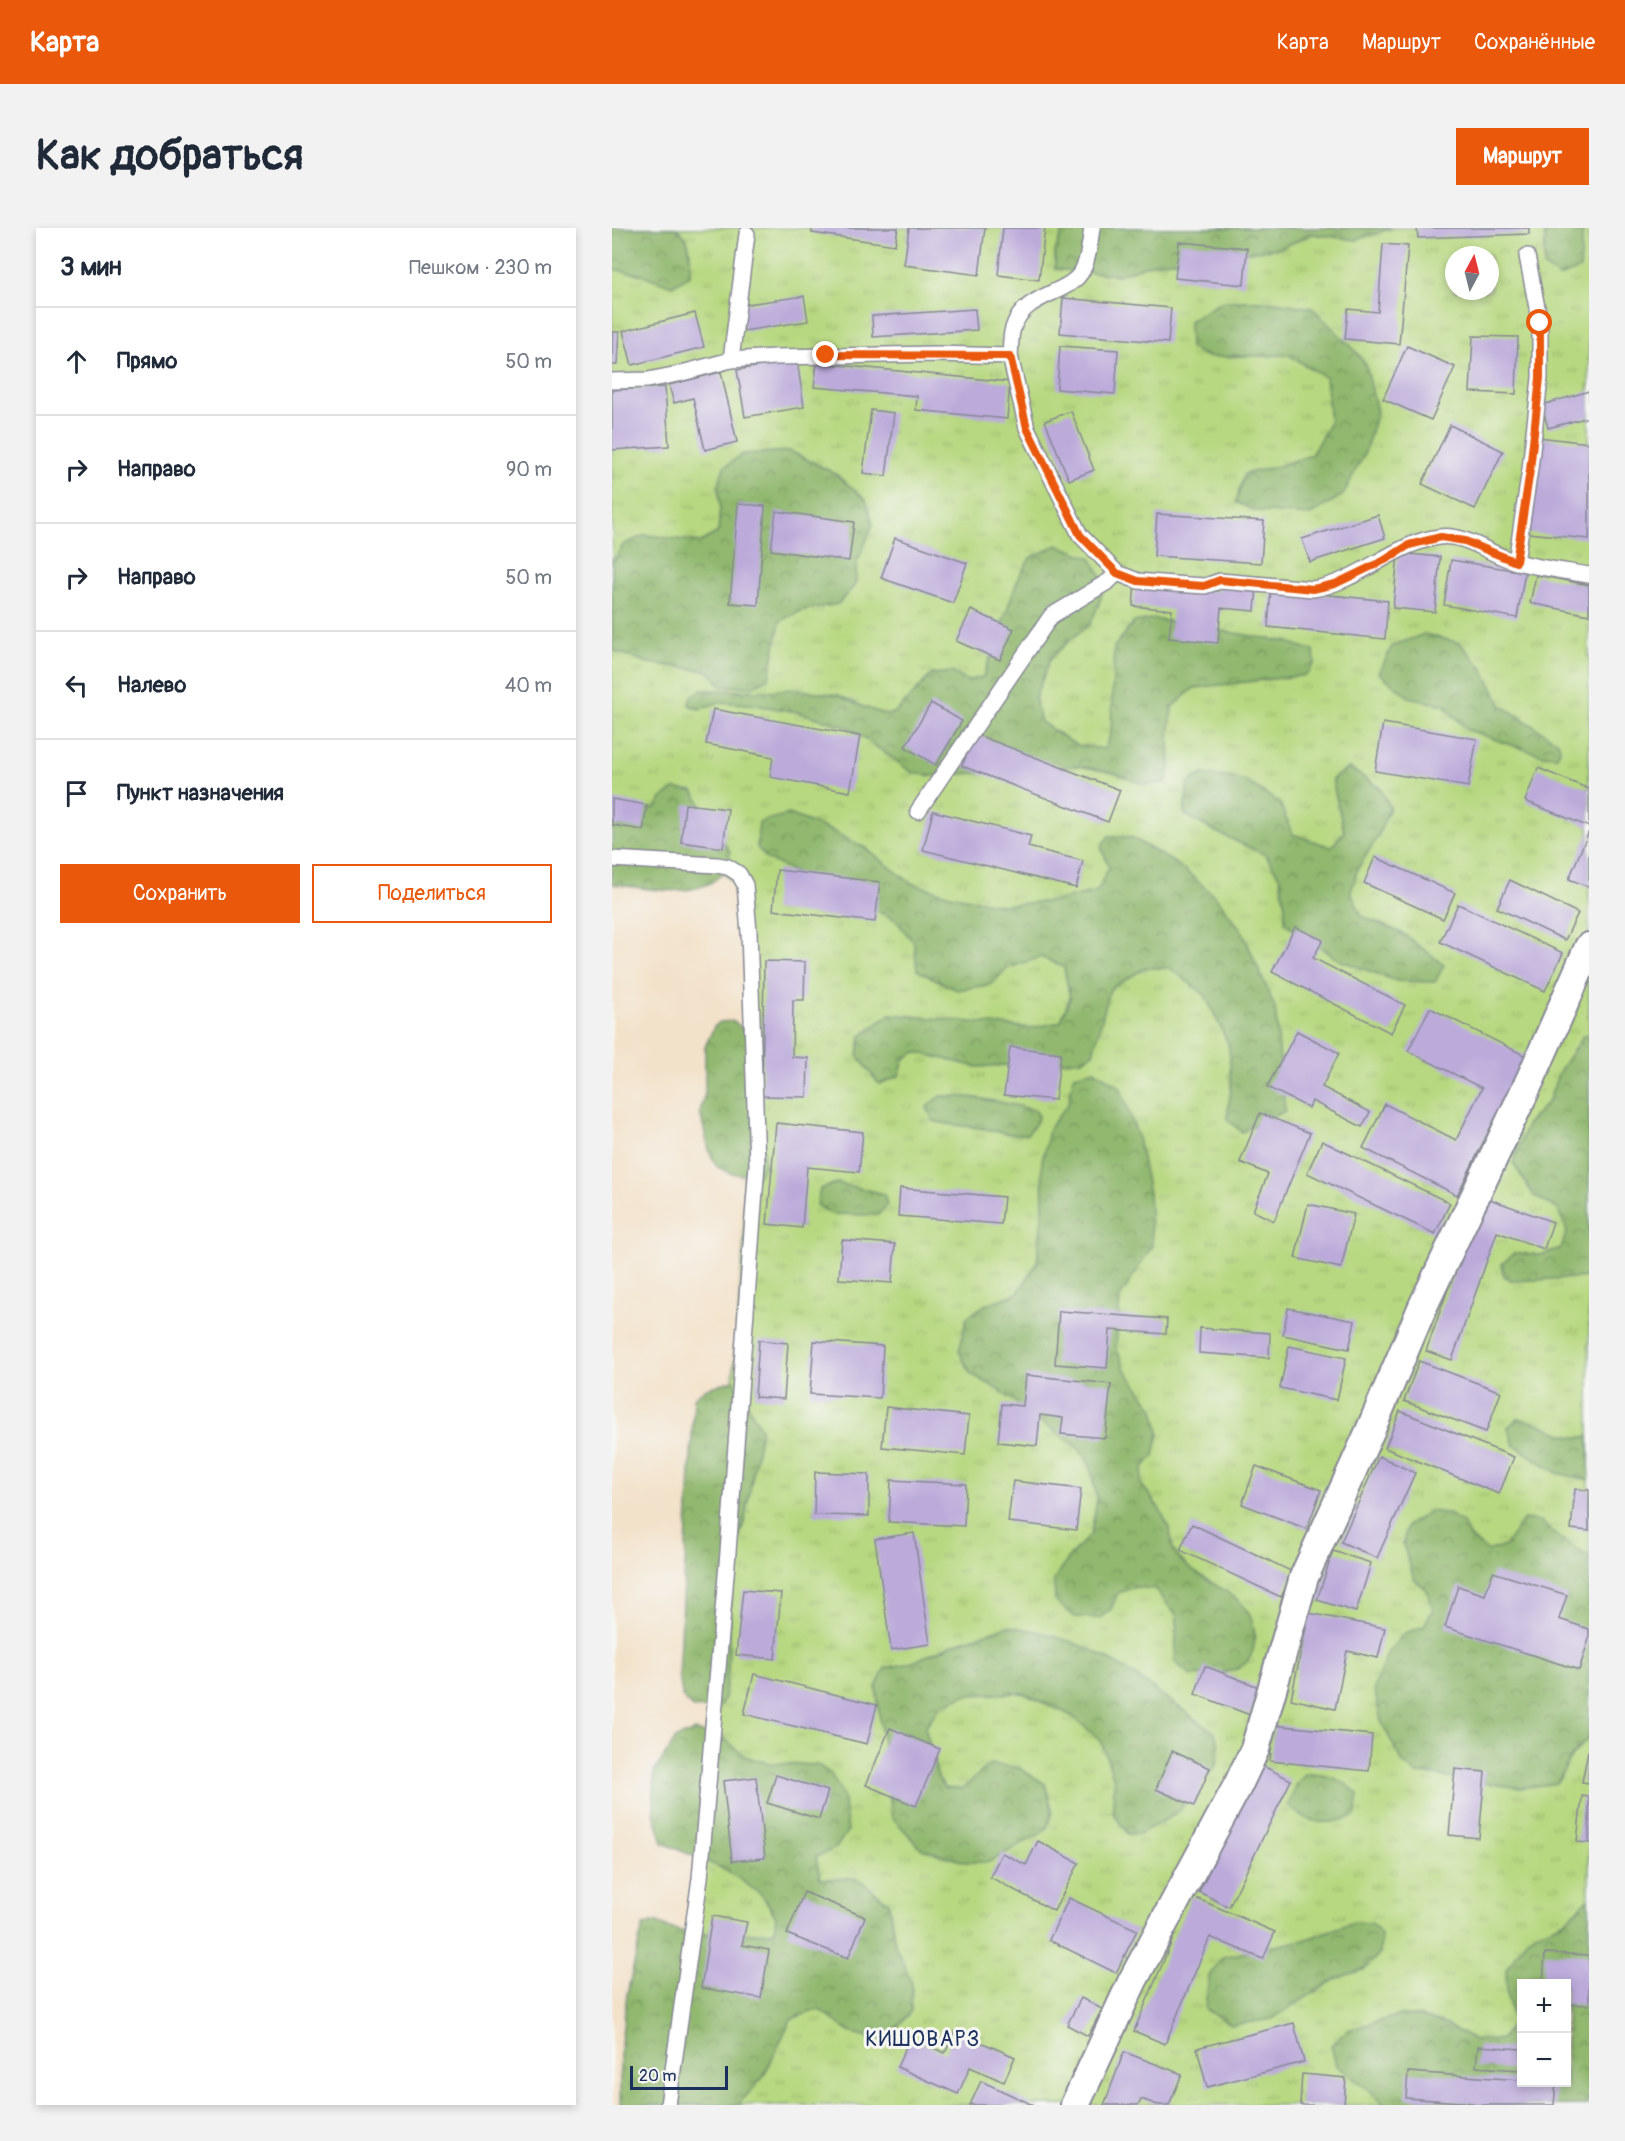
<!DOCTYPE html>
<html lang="ru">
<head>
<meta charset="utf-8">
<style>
	body { margin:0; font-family:Pangolin,sans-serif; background:#f2f2f3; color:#1f2937 }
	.controls { position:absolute; right:18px; bottom:18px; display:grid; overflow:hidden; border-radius:0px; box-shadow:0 3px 9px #0003 }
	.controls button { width:54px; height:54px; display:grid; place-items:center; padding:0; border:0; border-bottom:2px solid #e0e1e3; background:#fff; color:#1f2937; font:30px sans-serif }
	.compass { position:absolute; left:833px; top:18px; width:54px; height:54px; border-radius:50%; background:#fff; box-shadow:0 3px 9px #0003; rotate:7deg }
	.scale { position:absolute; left:18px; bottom:15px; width:98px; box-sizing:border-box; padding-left:6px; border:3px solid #1b2f5e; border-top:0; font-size:16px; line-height:21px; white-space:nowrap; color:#1b2f5e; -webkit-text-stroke:4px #f6f6f2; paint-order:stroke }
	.stop { position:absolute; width:18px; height:18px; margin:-14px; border:4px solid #ea580c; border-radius:50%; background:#fff }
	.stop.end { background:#ea580c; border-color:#fff; box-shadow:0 2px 6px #0008 }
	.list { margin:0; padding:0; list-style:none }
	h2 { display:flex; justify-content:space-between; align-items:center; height:78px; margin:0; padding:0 24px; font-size:26px }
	h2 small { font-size:20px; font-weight:400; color:#747a83 }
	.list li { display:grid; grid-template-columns:39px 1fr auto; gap:18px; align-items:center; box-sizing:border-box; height:108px; padding:0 24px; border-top:2px solid #e0e1e3 }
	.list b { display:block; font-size:22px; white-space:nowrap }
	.list em { font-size:20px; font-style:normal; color:#747a83 }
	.actions { display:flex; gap:12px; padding:18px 24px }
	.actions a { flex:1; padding:14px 0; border:2px solid #ea580c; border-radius:0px; text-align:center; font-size:21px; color:#ea580c }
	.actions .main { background:#ea580c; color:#fff }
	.icon { flex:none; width:33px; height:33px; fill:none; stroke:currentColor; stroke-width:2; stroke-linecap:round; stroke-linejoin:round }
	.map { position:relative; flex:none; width:977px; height:1877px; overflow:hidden; border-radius:0px }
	header { display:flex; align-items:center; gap:36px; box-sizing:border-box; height:84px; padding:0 30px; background:#ea580c; color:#fff }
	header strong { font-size:28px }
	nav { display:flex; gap:33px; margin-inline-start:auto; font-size:21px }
	.intro { display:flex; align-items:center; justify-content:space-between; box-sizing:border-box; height:144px; padding:0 36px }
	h1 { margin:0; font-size:42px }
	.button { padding:15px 27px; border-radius:0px; background:#ea580c; color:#fff; font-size:21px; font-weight:700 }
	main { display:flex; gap:36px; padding:0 36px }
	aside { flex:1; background:#fff; border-radius:0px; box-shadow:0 3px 9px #0003 }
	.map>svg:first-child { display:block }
</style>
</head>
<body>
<header>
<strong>Карта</strong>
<nav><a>Карта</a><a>Маршрут</a><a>Сохранённые</a></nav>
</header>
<div class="intro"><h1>Как добраться</h1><a class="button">Маршрут</a></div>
<main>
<aside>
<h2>3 мин<small>Пешком · 230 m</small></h2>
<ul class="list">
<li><svg class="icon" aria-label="ahead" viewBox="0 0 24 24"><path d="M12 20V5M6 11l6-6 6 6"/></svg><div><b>Прямо</b></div><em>50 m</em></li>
<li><svg class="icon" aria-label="right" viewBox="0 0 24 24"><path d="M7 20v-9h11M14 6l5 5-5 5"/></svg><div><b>Направо</b></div><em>90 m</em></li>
<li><svg class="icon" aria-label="right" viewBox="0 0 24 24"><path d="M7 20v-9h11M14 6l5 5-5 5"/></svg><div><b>Направо</b></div><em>50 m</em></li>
<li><svg class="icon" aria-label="left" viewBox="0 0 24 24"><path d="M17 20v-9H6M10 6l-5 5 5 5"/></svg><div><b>Налево</b></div><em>40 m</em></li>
<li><svg class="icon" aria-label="arrive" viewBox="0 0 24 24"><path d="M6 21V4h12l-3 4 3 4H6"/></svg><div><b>Пункт назначения</b></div></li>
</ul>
<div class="actions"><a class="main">Сохранить</a><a>Поделиться</a></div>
</aside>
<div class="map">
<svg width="977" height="1877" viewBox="0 0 977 1877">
	<defs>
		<pattern id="grass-tufts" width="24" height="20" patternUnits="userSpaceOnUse" patternTransform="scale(1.5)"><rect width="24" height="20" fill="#b7d880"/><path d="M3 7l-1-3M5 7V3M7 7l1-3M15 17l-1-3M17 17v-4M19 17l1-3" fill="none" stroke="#9dba71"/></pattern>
		<pattern id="forest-crowns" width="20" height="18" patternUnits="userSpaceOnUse" patternTransform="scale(1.5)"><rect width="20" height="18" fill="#91b86e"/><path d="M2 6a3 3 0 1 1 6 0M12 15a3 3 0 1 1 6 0" fill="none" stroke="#76965e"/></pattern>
	</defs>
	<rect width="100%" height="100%" fill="#f6f6f2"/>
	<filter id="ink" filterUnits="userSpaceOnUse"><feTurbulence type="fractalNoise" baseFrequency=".0167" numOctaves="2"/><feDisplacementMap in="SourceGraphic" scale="12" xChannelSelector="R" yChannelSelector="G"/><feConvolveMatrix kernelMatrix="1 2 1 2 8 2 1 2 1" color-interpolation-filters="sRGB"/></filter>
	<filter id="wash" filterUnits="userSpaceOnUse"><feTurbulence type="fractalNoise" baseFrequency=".008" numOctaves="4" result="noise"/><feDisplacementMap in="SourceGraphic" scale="24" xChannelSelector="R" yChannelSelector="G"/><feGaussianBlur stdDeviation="1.35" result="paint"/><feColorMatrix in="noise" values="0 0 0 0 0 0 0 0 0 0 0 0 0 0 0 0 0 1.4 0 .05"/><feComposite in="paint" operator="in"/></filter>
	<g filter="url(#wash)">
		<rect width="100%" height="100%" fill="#f3e2ca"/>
		<path fill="url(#grass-tufts)" stroke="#69846f" stroke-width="1.5" fill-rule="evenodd" d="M0,0H977V1877H50L84,1643L132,1009L133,704L128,662L106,640L0,628ZM842,27H878V63H842ZM909,1756H954V1854H909Z"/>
		<g fill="url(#forest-crowns)" stroke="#567466" stroke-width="1.5" fill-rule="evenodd">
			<path d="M0,0H62C81,8 78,29 78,47L60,58L31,47L0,41Z"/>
			<path d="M452,0H781L744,12L700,6L669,20L542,35L506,47L443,41V23Z"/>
			<path d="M933,0H971L968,41L947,49L932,39Z"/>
			<path d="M611,73H656L700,80L743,122L754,137L765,184L753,224L731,267L698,287L643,283L624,274L632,246L667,238L699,227L718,195L714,150L677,127L595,129L578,120L577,93Z"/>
			<path d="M178,223L222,245L254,272L261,296L245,335L243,357L226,376L191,382L168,393L157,450L139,459L109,458L97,443L36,435L0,422V334L12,316L33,307L89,314L106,304L108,278L106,258L112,239L131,226Z"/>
			<path d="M445,317L479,330L493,355L487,376L478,396L458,412L438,431L423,471L429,494L464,517L492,521L499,505L502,419L522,394L542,391L675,414L702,423L703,435L694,447L582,460L560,479L557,510L558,542L554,555L531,556L502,545L467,538L320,548L301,545L238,500L186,484L136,476L108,474L87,481L77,477L79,468L90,462L158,463L182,461L226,467L249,478L275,487L284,484L320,446L340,444L355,453L371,449L406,351L418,330Z"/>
			<path d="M812,406L848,415L871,441L889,477L946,514L948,522L945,528L931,527L896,516L854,501L832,477L797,469L767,445L780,418Z"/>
			<path d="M737,540L768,560L778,579L765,610L746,640L739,663L749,688L790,705L832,737L823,754L785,753L727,732L673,695V679L668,650L654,627L602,603L572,586L576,555L591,546L632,552L668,575L680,606L719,619L732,604L720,551Z"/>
			<path d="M63,561L81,563L118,624C111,679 37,660 0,656V583L44,580L51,569Z"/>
			<path d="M177,586L220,603L253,620L299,655L338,667L389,677L443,673L485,663L497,639L489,618L497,608L521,610L568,638L604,669L630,703L663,780L673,883L630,904L615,891L619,860L617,817L593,767L558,740H533L498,761L481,825L470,832L365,839L304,824L292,831L287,848L267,856L246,828L249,808L278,786L420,800L448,794L458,770L452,739L429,729L394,741L380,756L345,762L305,742L302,715L284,692L155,631L145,619L147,594Z"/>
			<path d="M122,793L139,809L153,938L144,949L118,945L104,938L97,922L88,884L93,864V819L102,799L108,794Z"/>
			<path d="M977,807V1049L902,1053L892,1049L890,1036L902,1025L929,1027L949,1020L955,1003L946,981L922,968L901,935L915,896L936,874L948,842L971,808Z"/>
			<path d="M482,842L508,859L525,906L537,965L540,1018L508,1069L504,1119L513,1141L542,1181L547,1204L542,1228L531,1239L529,1256C540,1269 552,1286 558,1303C560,1310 559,1319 563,1325C589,1362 649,1361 642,1417C637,1449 606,1444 579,1448L563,1434L565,1388L543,1361L523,1359L506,1365L499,1381L488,1390L463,1389L443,1373L442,1352L458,1328L479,1306L485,1272L478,1237L467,1221L384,1160L359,1146L347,1123L355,1089L373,1077L406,1065L425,1035L431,981L430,933L438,899L456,876L462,847Z"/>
			<path d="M329,868C361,867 392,875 423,882L427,888L422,898L415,906C399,908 388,904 373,901C356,898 338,897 321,893L315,879Z"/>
			<path d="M225,955L272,966L275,977L266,987L219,986L205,977L208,961Z"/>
			<path d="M122,1152L149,1201L132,1295L120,1332L116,1445L112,1470L107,1481L81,1480L71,1470L67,1448L82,1170L93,1161Z"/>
			<path d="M906,1190C914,1192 922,1194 930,1197C945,1204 960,1213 977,1208V1252L945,1245L902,1217L896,1199Z"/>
			<path d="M818,1283L835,1285L851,1295L857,1308L875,1323L893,1318L912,1291L928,1293L944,1307L977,1329V1509L959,1529L945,1555L908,1560L821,1547L804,1546L790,1534L769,1493L762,1460L776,1424L791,1406L812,1398L821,1381L815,1362L802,1351L791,1316L795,1298Z"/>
			<path d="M396,1398C424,1402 453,1410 479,1422C521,1442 563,1478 602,1504L607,1516L605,1536L564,1586L527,1606H516L501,1585L502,1551L489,1513L460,1488L411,1465L353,1467L328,1478L313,1499L326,1549L332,1559L350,1561L378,1536L407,1540L433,1556L441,1585L433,1603L377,1634H353L310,1621L280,1589L264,1459L273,1440L298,1435L347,1414Z"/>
			<path d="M83,1503L112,1510L132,1528L156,1535L206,1537L219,1546L231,1568L236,1602L224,1620L204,1629L208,1651L245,1650L277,1675L283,1717L300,1755L299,1783L273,1813L237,1804L207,1781L179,1791L152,1848L126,1877H8V1823L15,1766L31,1698L43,1694C68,1710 132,1707 162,1703L164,1689L150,1667L114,1642L51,1615L42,1585V1544L64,1510Z"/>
			<path d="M694,1546C716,1546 731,1551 746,1566L743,1588C716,1597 697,1599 676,1577L685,1555Z"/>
			<path d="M977,1671V1867L973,1877H772L761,1865L724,1837L719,1817L736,1802L788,1787L807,1788L835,1797L862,1812L890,1811L902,1793L895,1768L894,1741L916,1709L953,1693ZM909,1756H954V1854H909Z"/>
			<path d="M742,1694L759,1695L769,1706L768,1725L753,1741L725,1750L660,1791L620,1797L593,1781L597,1748L611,1729L692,1712Z"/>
		</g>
		<g id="blocks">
			<g fill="#bbaada">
				<path d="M200,0H286L283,17L200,5Z"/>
				<path d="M297,0H373L367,47L292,37Z"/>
				<path d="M391,0H433L427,52L386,47Z"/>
				<path d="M805,0H917V6L806,10Z"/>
				<path d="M567,14L635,20L632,57L563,50Z"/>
				<path d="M771,16L796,18L787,116L733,111L736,81L766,84Z"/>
				<path d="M192,68L196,93L132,103L128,77Z"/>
				<path d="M451,70L559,80L556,115L448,105Z"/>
				<path d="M363,81L365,102L261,109L260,88Z"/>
				<path d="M83,85L92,119L20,137L11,103Z"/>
				<path d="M0,104H7L5,137H0Z"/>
				<path d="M861,108L906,109L904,166L858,164Z"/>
				<path d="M448,118L506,122L503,166L445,161Z"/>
				<path d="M795,118L843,139L819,192L771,171Z"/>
				<path d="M185,132L192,179L133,189L125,142Z"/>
				<path d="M205,135L398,154L395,191L304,182L305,168L202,159Z"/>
				<path d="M109,144L125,214L93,222L81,170L62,175L57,157Z"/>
				<path d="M53,159L57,218L0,222V162Z"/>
				<path d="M977,163V189L936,200L930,177Z"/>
				<path d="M259,182L282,185L274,248L251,245Z"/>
				<path d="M459,183L482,242L457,252L433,193Z"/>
				<path d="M838,197L891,223L863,281L810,256Z"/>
				<path d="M926,209L977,215V311L916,305Z"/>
				<path d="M126,276L153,278L146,377L118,375Z"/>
				<path d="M164,283L242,294L237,333L159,322Z"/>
				<path d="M545,286L652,293L649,335L542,328Z"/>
				<path d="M766,287L773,310L698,334L690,311Z"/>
				<path d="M283,310L355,335L341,375L269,350Z"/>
				<path d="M786,325L828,329L823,384L781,380Z"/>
				<path d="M839,332L913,344L905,390L832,377Z"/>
				<path d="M924,347L977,357V387L918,375Z"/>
				<path d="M606,353L645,357L643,383L609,380L606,415L557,410L560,382L521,378L523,355L606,363Z"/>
				<path d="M659,361L776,373L773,411L656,399Z"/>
				<path d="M359,382L402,401L388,432L344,413Z"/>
				<path d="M319,475L350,493L324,537L293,519Z"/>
				<path d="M101,481L248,508L238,564L158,549L161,529L94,516Z"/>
				<path d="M771,495L865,511L856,559L763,543Z"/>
				<path d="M363,506L508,562L496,594L350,538Z"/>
				<path d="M926,540L977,561V599L913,573Z"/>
				<path d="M0,571L35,577L31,602L0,597Z"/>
				<path d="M73,576L116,581L111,620L69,614Z"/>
				<path d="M321,583L419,608L416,619L471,633L464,660L311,622Z"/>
				<path d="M977,603V659L957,651Z"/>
				<path d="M763,629L843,665L831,691L752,655Z"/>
				<path d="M165,642L268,654L263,694L161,682Z"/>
				<path d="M898,652L966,685L953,712L885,680Z"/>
				<path d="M846,676L951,725L933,763L828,714Z"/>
				<path d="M683,699L711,712L701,730L793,777L779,805L660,744Z"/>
				<path d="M152,733L193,734L192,772H181L180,829L196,830L195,869L150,868Z"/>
				<path d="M818,780L914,828L845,967L751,920L773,876L844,912L870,860L796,823Z"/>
				<path d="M685,803L727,825L710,859L758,884L750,899L700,873L697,880L655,859Z"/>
				<path d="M398,819L449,825L443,872L392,867Z"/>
				<path d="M648,885L698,905L662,993L641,983L656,946L628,934Z"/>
				<path d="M164,895L251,904L247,944L195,939L190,1000L155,996Z"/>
				<path d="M710,913L838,975L823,1006L695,945Z"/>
				<path d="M288,960L392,969L389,996L286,988Z"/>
				<path d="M869,968L941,994L932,1021L885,1004L840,1132L814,1123Z"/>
				<path d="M696,976L742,986L729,1040L683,1030Z"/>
				<path d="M230,1012L283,1016L280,1055L227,1051Z"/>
				<path d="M676,1080L743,1093L737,1121L671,1107Z"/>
				<path d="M447,1083L555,1091L554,1106L498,1102L495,1140L443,1136Z"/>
				<path d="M588,1100L658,1105L657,1130L587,1125Z"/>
				<path d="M147,1112L176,1115L172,1171L143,1169Z"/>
				<path d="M202,1113L271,1118L268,1170L198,1166Z"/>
				<path d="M677,1118L734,1130L725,1172L668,1160Z"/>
				<path d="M807,1133L889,1164L874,1204L792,1173Z"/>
				<path d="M414,1147L499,1156L493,1210L449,1206L451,1190L428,1187L425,1218L386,1214L390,1176L411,1178Z"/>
				<path d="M274,1179L357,1188L353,1227L270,1219Z"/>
				<path d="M788,1183L902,1229L887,1266L773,1220Z"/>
				<path d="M767,1228L803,1245L765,1330L729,1314Z"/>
				<path d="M644,1238L709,1262L695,1301L630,1276Z"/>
				<path d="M203,1244L257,1246V1288L202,1287Z"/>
				<path d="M279,1252L354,1256L352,1298L277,1294Z"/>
				<path d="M401,1253L469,1261L464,1302L396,1294Z"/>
				<path d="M963,1261L977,1262V1303L959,1301Z"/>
				<path d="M580,1296L681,1344L669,1369L568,1322Z"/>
				<path d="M302,1305L318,1416L279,1422L263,1311Z"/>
				<path d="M721,1323L759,1335L744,1384L705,1372Z"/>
				<path d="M881,1344L955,1367L947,1391L977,1401V1411L967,1442L833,1399L846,1358L873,1367Z"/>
				<path d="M131,1362L169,1365L163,1431L124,1427Z"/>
				<path d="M697,1385L773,1400L766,1430L735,1423L723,1481L679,1471Z"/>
				<path d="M593,1438L649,1460L638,1487L583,1466Z"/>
				<path d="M142,1446L265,1477L255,1516L132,1486Z"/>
				<path d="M662,1497L760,1507L757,1543L658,1533Z"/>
				<path d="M278,1500L328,1521L304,1578L254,1557Z"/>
				<path d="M560,1523L598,1540L582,1578L544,1561Z"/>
				<path d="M976,1523H977V1555L970,1554Z"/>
				<path d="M649,1537L679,1552L617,1679L587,1664Z"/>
				<path d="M843,1541L873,1544L867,1610L837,1607Z"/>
				<path d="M164,1547L216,1563L207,1591L155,1575Z"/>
				<path d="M144,1549L153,1630L120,1633L111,1553Z"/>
				<path d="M970,1568L977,1569V1615L965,1614Z"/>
				<path d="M426,1613L467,1635L442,1683L378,1649L390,1625L414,1637Z"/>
				<path d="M192,1664L253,1689L236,1730L175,1706Z"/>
				<path d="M579,1668L663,1704L651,1731L598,1709L553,1816L522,1803Z"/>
				<path d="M457,1670L525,1702L504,1745L437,1712Z"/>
				<path d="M100,1688L135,1694L130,1717L157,1722L149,1770L89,1760Z"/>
				<path d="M933,1725L977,1727V1777L954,1776V1755H931Z"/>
				<path d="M469,1770L490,1781L476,1808L455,1797Z"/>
				<path d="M682,1795L692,1834L595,1859L585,1820Z"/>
				<path d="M343,1803L403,1829L392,1854L358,1839L346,1866L285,1839L298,1810L333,1825Z"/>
				<path d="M866,1818L909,1821V1842L864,1839Z"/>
				<path d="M512,1824L570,1846L557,1877H546L529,1871L526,1877H492Z"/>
				<path d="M796,1844L909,1852V1854L944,1855L942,1877H861V1875L794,1870Z"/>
				<path d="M690,1846L734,1850L732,1877H688Z"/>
				<path d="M369,1853L421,1877H358Z"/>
			</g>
		</g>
	</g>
	<g filter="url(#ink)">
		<use href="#blocks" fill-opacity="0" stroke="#878894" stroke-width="1.5"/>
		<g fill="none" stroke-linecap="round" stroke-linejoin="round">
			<defs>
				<g id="lane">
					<path d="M398,128C399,120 398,109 401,100C413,63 458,68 471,41C477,30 478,13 480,0"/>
					<path d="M119,132L135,6"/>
					<path d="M0,153L36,152L66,146L119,132L163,129L324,126L398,128L415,200L468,307L505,345L526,353L561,356L593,358L608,353L701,361C747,354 782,315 827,309C854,305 880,328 905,334C928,340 953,343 977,347"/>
					<path d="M904,334L918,241L928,150V95L915,28"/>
					<path d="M306,583L439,388L497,353L505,345"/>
					<path d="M0,631L105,637L116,639L127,646L133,657L137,704L145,936L116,1324L88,1650L56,1877"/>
				</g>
				<path id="street" d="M463,1877L521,1752L626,1557L643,1521L692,1349L758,1203L811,1078L919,850L977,719"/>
			</defs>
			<use href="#lane" stroke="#878894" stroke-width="18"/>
			<use href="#street" stroke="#878894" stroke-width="32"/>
			<use href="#lane" stroke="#fff" stroke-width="15"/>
			<use href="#street" stroke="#fff" stroke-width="28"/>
		</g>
	</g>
	<g fill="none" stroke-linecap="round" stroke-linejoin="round" filter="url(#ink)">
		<path stroke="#ea580c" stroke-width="8" d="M214,127L398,128L415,200L468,307L505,345L526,353L561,356L592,358L608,352L701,361L723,356L773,332L797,317L829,309L853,313L904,334L918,242L928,150V95"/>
	</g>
	<g text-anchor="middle" stroke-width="6" stroke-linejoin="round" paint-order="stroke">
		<g font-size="21" letter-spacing="1.5" fill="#1b2f5e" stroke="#f6f6f2">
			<text x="311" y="1818">КИШОВАРЗ</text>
		</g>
	</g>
</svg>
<div class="controls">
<button>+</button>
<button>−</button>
</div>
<svg class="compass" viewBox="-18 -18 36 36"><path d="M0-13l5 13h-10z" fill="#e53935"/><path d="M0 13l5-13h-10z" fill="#747a83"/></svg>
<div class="scale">20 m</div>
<div class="stop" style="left:928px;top:95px"></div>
<div class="stop end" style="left:214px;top:127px"></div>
</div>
</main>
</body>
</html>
